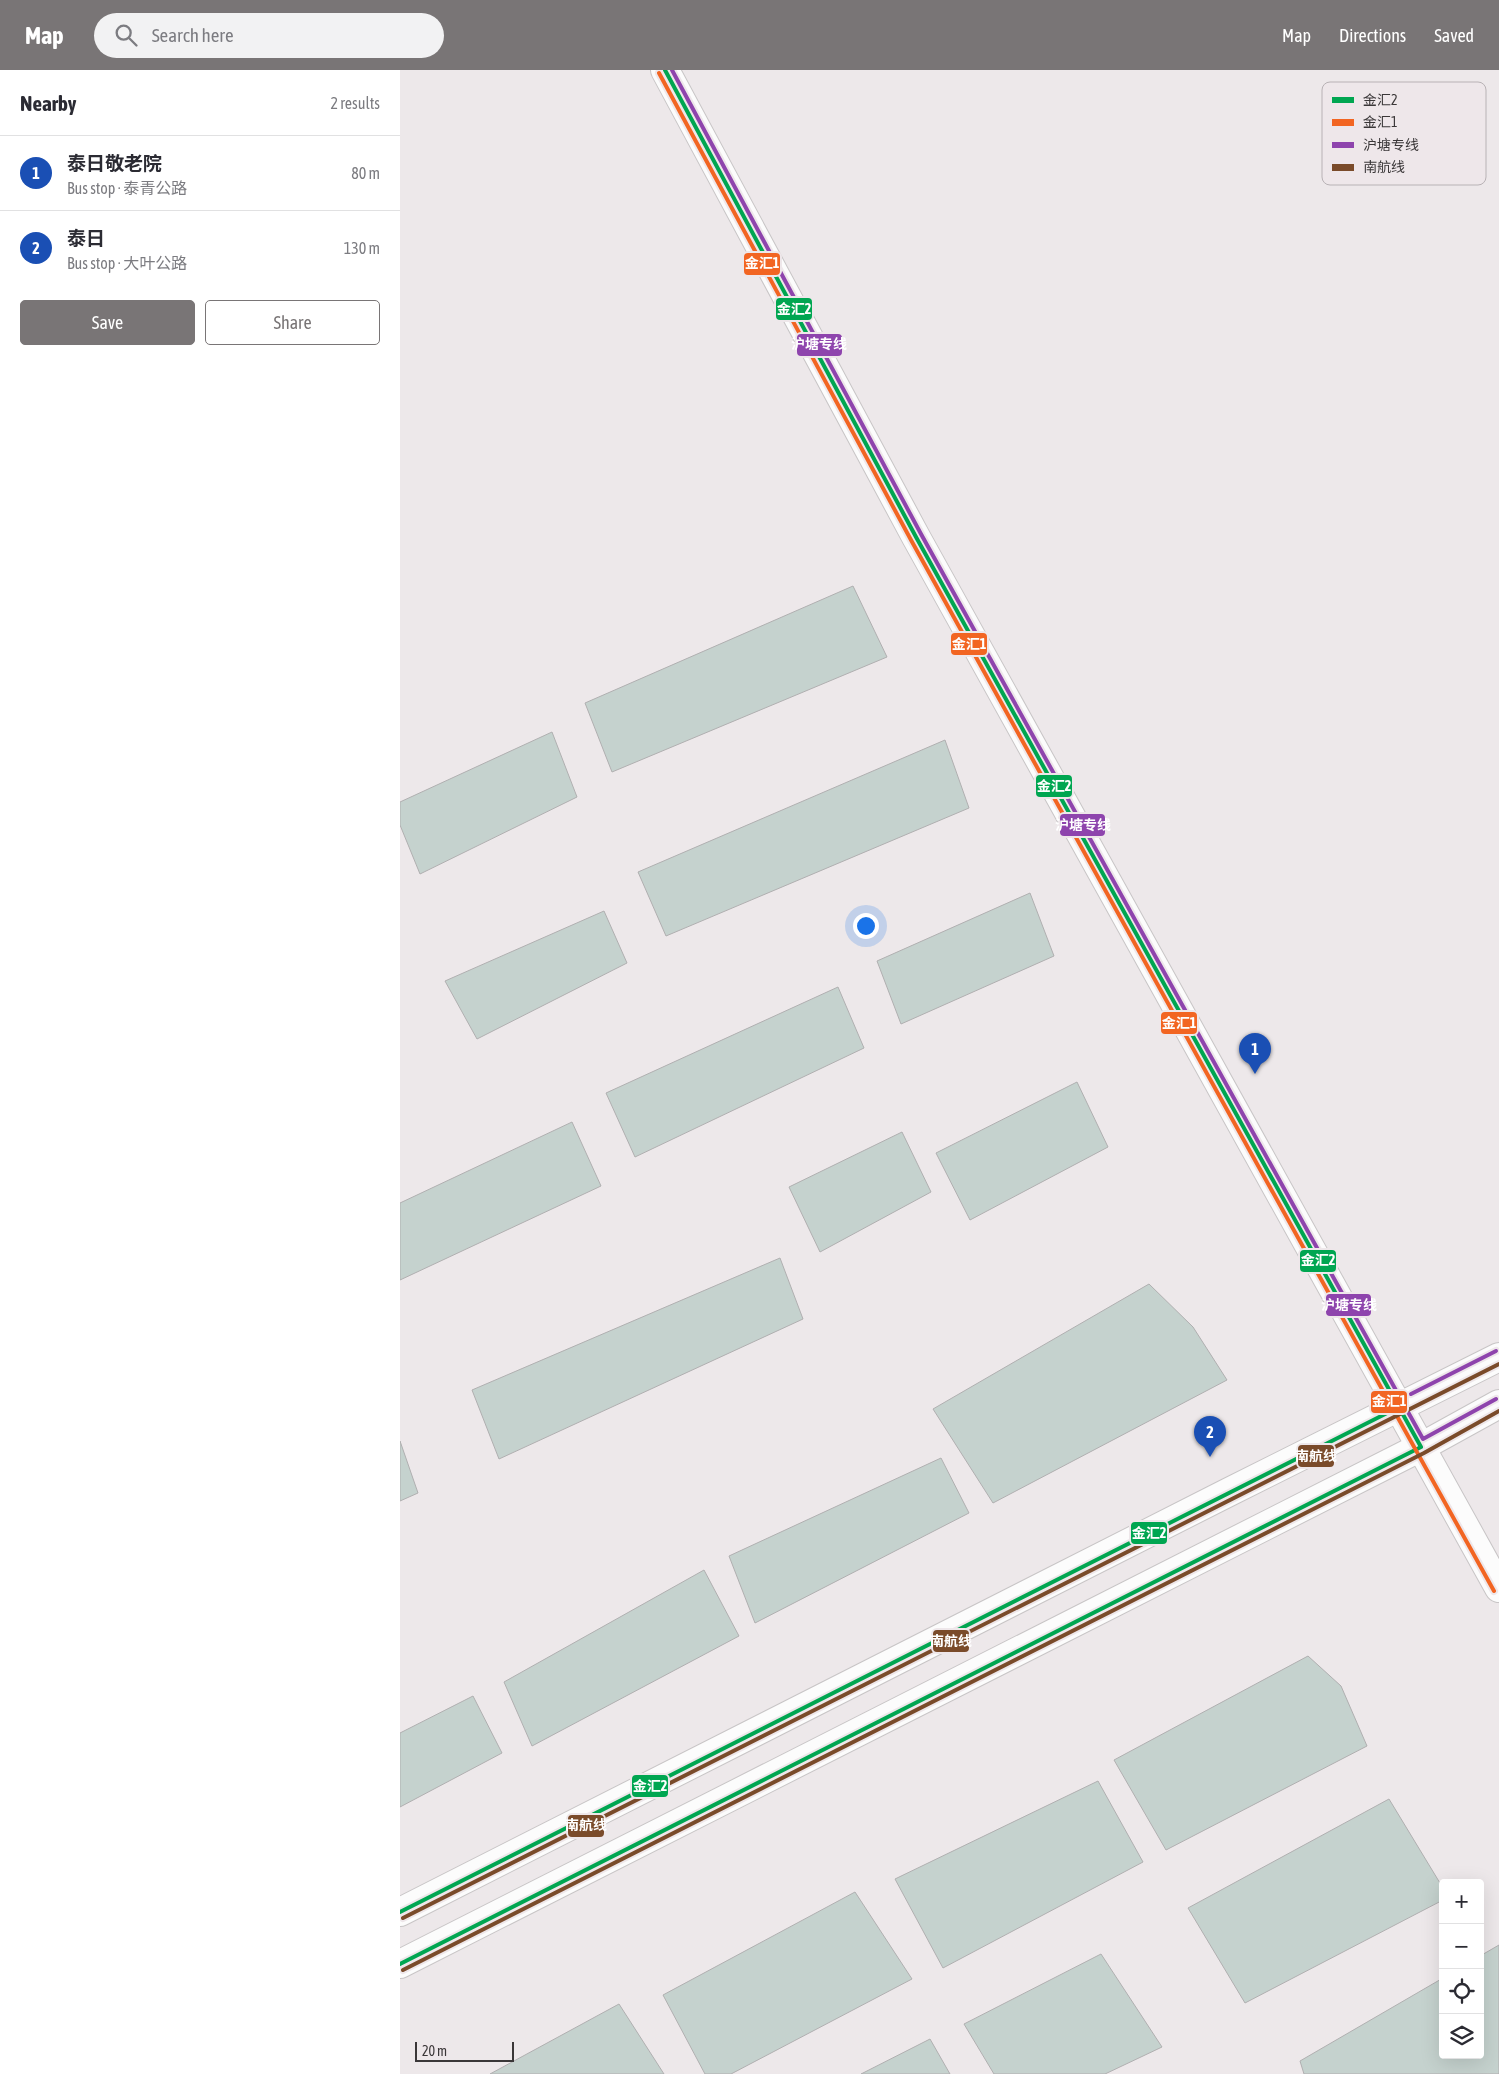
<!DOCTYPE html>
<html lang="en">
<head>
<meta charset="utf-8">
<style>
	body { margin:0; font-family:"Asap Condensed","Noto Sans SC",sans-serif; background:#f2f2f3; color:#2b2b33 }
	.controls { position:absolute; right:15px; bottom:15px; display:grid; overflow:hidden; border-radius:5px; box-shadow:0 5px 20px #0002 }
	.controls button { width:45px; height:45px; display:grid; place-items:center; padding:0; border:0; border-bottom:1px solid #e1e1e2; background:#fff; color:#2b2b33; font:25px sans-serif }
	.scale { position:absolute; left:15px; bottom:12px; width:99px; box-sizing:border-box; padding-left:5px; border:2px solid #3a3738; border-top:0; font-size:14px; line-height:18px; white-space:nowrap; color:#3a3738; -webkit-text-stroke:4px #eee7ea; paint-order:stroke }
	.you { position:absolute; left:465px; top:855px; width:18px; height:18px; margin:-12px; border:4px solid #fff; border-radius:50%; background:#1a73e8; box-shadow:0 0 0 8px #1a73e833 }
	.badge { display:grid; place-items:center; width:32px; height:32px; border-radius:50%; background:#797576; color:#fff; font-size:16px; font-weight:700 }
	.pin { position:absolute; translate:-50% -41px; filter:drop-shadow(0 1px 2px #0008) }
	.pin::after { content:''; position:absolute; top:26px; width:18px; height:15px; background:inherit; clip-path:polygon(0 0,100% 0,50% 100%) }
	.list { margin:0; padding:0; list-style:none }
	h2 { display:flex; justify-content:space-between; align-items:center; height:65px; margin:0; padding:0 20px; font-size:21px }
	h2 small { font-size:16px; font-weight:400; color:#7c7c81 }
	.list li { display:grid; grid-template-columns:32px 1fr auto; gap:15px; align-items:center; box-sizing:border-box; height:75px; padding:0 20px; border-top:1px solid #e1e1e2 }
	.list b { display:block; font-size:19px; white-space:nowrap }
	.list p { margin:0; font-size:16px; white-space:nowrap; color:#7c7c81 }
	.list em { font-size:16px; font-style:normal; color:#7c7c81 }
	.actions { display:flex; gap:10px; padding:15px 20px }
	.actions a { flex:1; padding:11px 0; border:1px solid #797576; border-radius:5px; text-align:center; font-size:18px; color:#797576 }
	.actions .main { background:#797576; color:#fff }
	.icon { flex:none; width:28px; height:28px; fill:none; stroke:currentColor; stroke-width:2; stroke-linecap:round; stroke-linejoin:round }
	.map { position:relative; flex:none; width:1099px; height:2004px; overflow:hidden }
	header { display:flex; align-items:center; gap:30px; box-sizing:border-box; height:70px; padding:0 25px; background:#797576; color:#fff }
	header strong { font-size:24px }
	nav { display:flex; gap:28px; margin-inline-start:auto; font-size:18px }
	.search { width:350px; height:45px; background:#f2f2f3; display:flex; align-items:center; gap:12px; box-sizing:border-box; padding:0 18px; border-radius:28px; color:#7c7c81; font-size:19px }
	main { display:flex }
	aside { flex:1; background:#fff }
	.map>svg:first-child { display:block }
</style>
</head>
<body>
<header>
<strong>Map</strong>
<div class="search"><svg class="icon" aria-label="search" viewBox="0 0 24 24"><circle cx="10" cy="10" r="6"/><path d="M15 15l6 6"/></svg>Search here</div>
<nav><a>Map</a><a>Directions</a><a>Saved</a></nav>
</header>
<main>
<aside>
<h2>Nearby<small>2 results</small></h2>
<ul class="list">
<li><span class="badge" style="background:#1a4fb4">1</span><div><b>泰日敬老院</b><p>Bus stop · 泰青公路</p></div><em>80 m</em></li>
<li><span class="badge" style="background:#1a4fb4">2</span><div><b>泰日</b><p>Bus stop · 大叶公路</p></div><em>130 m</em></li>
</ul>
<div class="actions"><a class="main">Save</a><a>Share</a></div>
</aside>
<div class="map">
<svg width="1099" height="2004" viewBox="0 0 1099 2004">
	<rect width="100%" height="100%" fill="#ede8ea"/>
	<g fill="#c5d2ce" stroke="#b0afb0">
		<path d="M453,516L487,587L212,702L185,633Z"/>
		<path d="M152,662L177,727L20,804L0,755V732Z"/>
		<path d="M545,670L569,738L266,866L238,802Z"/>
		<path d="M630,823L654,886L501,954L477,891Z"/>
		<path d="M204,841L227,893L77,969L45,911Z"/>
		<path d="M438,917L464,978L235,1087L206,1023Z"/>
		<path d="M677,1012L708,1077L570,1150L536,1083Z"/>
		<path d="M172,1052L201,1116L0,1210V1133Z"/>
		<path d="M502,1062L531,1122L420,1182L389,1117Z"/>
		<path d="M380,1188L403,1249L99,1389L72,1320Z"/>
		<path d="M749,1214L793,1257L827,1310L593,1433L533,1339Z"/>
		<path d="M0,1371L18,1423L0,1431Z"/>
		<path d="M541,1388L569,1443L355,1553L329,1486Z"/>
		<path d="M304,1500L339,1566L132,1676L104,1612Z"/>
		<path d="M908,1586L941,1616L967,1676L766,1780L714,1690Z"/>
		<path d="M73,1626L102,1683L0,1737V1663Z"/>
		<path d="M698,1711L743,1792L543,1898L495,1809Z"/>
		<path d="M989,1729L1043,1818V1830L845,1933L788,1838Z"/>
		<path d="M455,1822L512,1909L331,2004H305L263,1925Z"/>
		<path d="M1099,1875V2004H904L900,1991L1043,1908V1985H1080V1886Z"/>
		<path d="M701,1884L762,1977L705,2004H594L564,1954Z"/>
		<path d="M219,1934L264,2004H90Z"/>
		<path d="M530,1969L550,2004H461Z"/>
	</g>
	<g fill="none" stroke-linecap="round" stroke-linejoin="round">
		<defs>
			<path id="tertiary" d="M265,0L516,467L1099,1518"/>
			<g id="trunk">
				<path d="M0,1842L829,1422L1099,1287"/>
				<path d="M0,1894L1021,1377L1099,1334"/>
			</g>
		</defs>
		<use href="#tertiary" stroke="#c8c5c6" stroke-width="30"/>
		<use href="#trunk" stroke="#c8c5c6" stroke-width="30"/>
		<use href="#tertiary" stroke="#fcfcfc" stroke-width="28"/>
		<use href="#trunk" stroke="#fcfcfc" stroke-width="28"/>
		<defs>
			<g id="bus-1">
				<path d="M0,1842L999,1337"/>
				<path d="M0,1894L1021,1377L516,467L265,0"/>
			</g>
			<path id="bus-2" d="M259,3L511,470L1094,1521"/>
			<g id="bus-3">
				<path d="M272,0L521,464L1023,1369L1096,1329"/>
				<path d="M1011,1324L1096,1281"/>
			</g>
			<g id="bus-4">
				<path d="M3,1848L1099,1294"/>
				<path d="M3,1900L1024,1383L1099,1341"/>
			</g>
		</defs>
		<use href="#bus-1" stroke="#eee7ea" stroke-width="8"/>
		<use href="#bus-2" stroke="#eee7ea" stroke-width="8"/>
		<use href="#bus-3" stroke="#eee7ea" stroke-width="8"/>
		<use href="#bus-4" stroke="#eee7ea" stroke-width="8"/>
		<use href="#bus-1" stroke="#00a651" stroke-width="4"/>
		<use href="#bus-2" stroke="#f26522" stroke-width="4"/>
		<use href="#bus-3" stroke="#8e44ad" stroke-width="4"/>
		<use href="#bus-4" stroke="#7a4b2a" stroke-width="4"/>
	</g>
	<rect x="922" y="12" width="164" height="103" rx="8" fill="#eee7ea" stroke="#b8b2b5" stroke-width="1"/>
	<rect x="932" y="27" width="22" height="6" fill="#00a651"/>
	<rect x="932" y="49" width="22" height="7" fill="#f26522"/>
	<rect x="932" y="72" width="22" height="6" fill="#8e44ad"/>
	<rect x="932" y="94" width="22" height="7" fill="#7a4b2a"/>
	<g font-size="14" fill="#3a3738">
		<text x="963" y="35">金汇2</text>
		<text x="963" y="57">金汇1</text>
		<text x="963" y="80">沪塘专线</text>
		<text x="963" y="102">南航线</text>
	</g>
	<g stroke="#eee7ea" stroke-width="2">
		<rect x="343" y="182" width="38" height="24" rx="5" fill="#f26522"/>
		<rect x="375" y="227" width="38" height="24" rx="5" fill="#00a651"/>
		<rect x="396" y="263" width="47" height="24" rx="5" fill="#8e44ad"/>
		<rect x="550" y="562" width="38" height="24" rx="5" fill="#f26522"/>
		<rect x="635" y="704" width="38" height="24" rx="5" fill="#00a651"/>
		<rect x="659" y="743" width="47" height="24" rx="5" fill="#8e44ad"/>
		<rect x="760" y="941" width="38" height="24" rx="5" fill="#f26522"/>
		<rect x="899" y="1179" width="38" height="24" rx="5" fill="#00a651"/>
		<rect x="925" y="1223" width="47" height="24" rx="5" fill="#8e44ad"/>
		<rect x="970" y="1320" width="38" height="24" rx="5" fill="#f26522"/>
		<rect x="897" y="1374" width="38" height="24" rx="5" fill="#7a4b2a"/>
		<rect x="730" y="1451" width="38" height="24" rx="5" fill="#00a651"/>
		<rect x="532" y="1559" width="38" height="24" rx="5" fill="#7a4b2a"/>
		<rect x="231" y="1704" width="38" height="24" rx="5" fill="#00a651"/>
		<rect x="167" y="1744" width="38" height="24" rx="5" fill="#7a4b2a"/>
	</g>
	<g font-size="14" text-anchor="middle" font-weight="bold" fill="#fff">
		<text x="362" y="198">金汇1</text>
		<text x="394" y="244">金汇2</text>
		<text x="419" y="279">沪塘专线</text>
		<text x="569" y="579">金汇1</text>
		<text x="654" y="721">金汇2</text>
		<text x="683" y="760">沪塘专线</text>
		<text x="779" y="958">金汇1</text>
		<text x="918" y="1195">金汇2</text>
		<text x="949" y="1240">沪塘专线</text>
		<text x="989" y="1336">金汇1</text>
		<text x="916" y="1391">南航线</text>
		<text x="749" y="1468">金汇2</text>
		<text x="551" y="1576">南航线</text>
		<text x="250" y="1721">金汇2</text>
		<text x="186" y="1760">南航线</text>
	</g>
</svg>
<div class="controls">
<button>+</button>
<button>−</button>
<button><svg class="icon" aria-label="locate" viewBox="0 0 24 24"><circle cx="12" cy="12" r="6"/><path d="M12 2v4M12 18v4M2 12h4M18 12h4"/></svg></button>
<button><svg class="icon" aria-label="layers" viewBox="0 0 24 24"><path d="M12 4l9 5-9 5-9-5zM3 14l9 5 9-5"/></svg></button>
</div>
<div class="scale">20 m</div>
<div class="you"></div>
<div class="pin badge" style="left:855px;top:1004px;background:#1a4fb4">1</div>
<div class="pin badge" style="left:810px;top:1387px;background:#1a4fb4">2</div>
</div>
</main>
</body>
</html>
